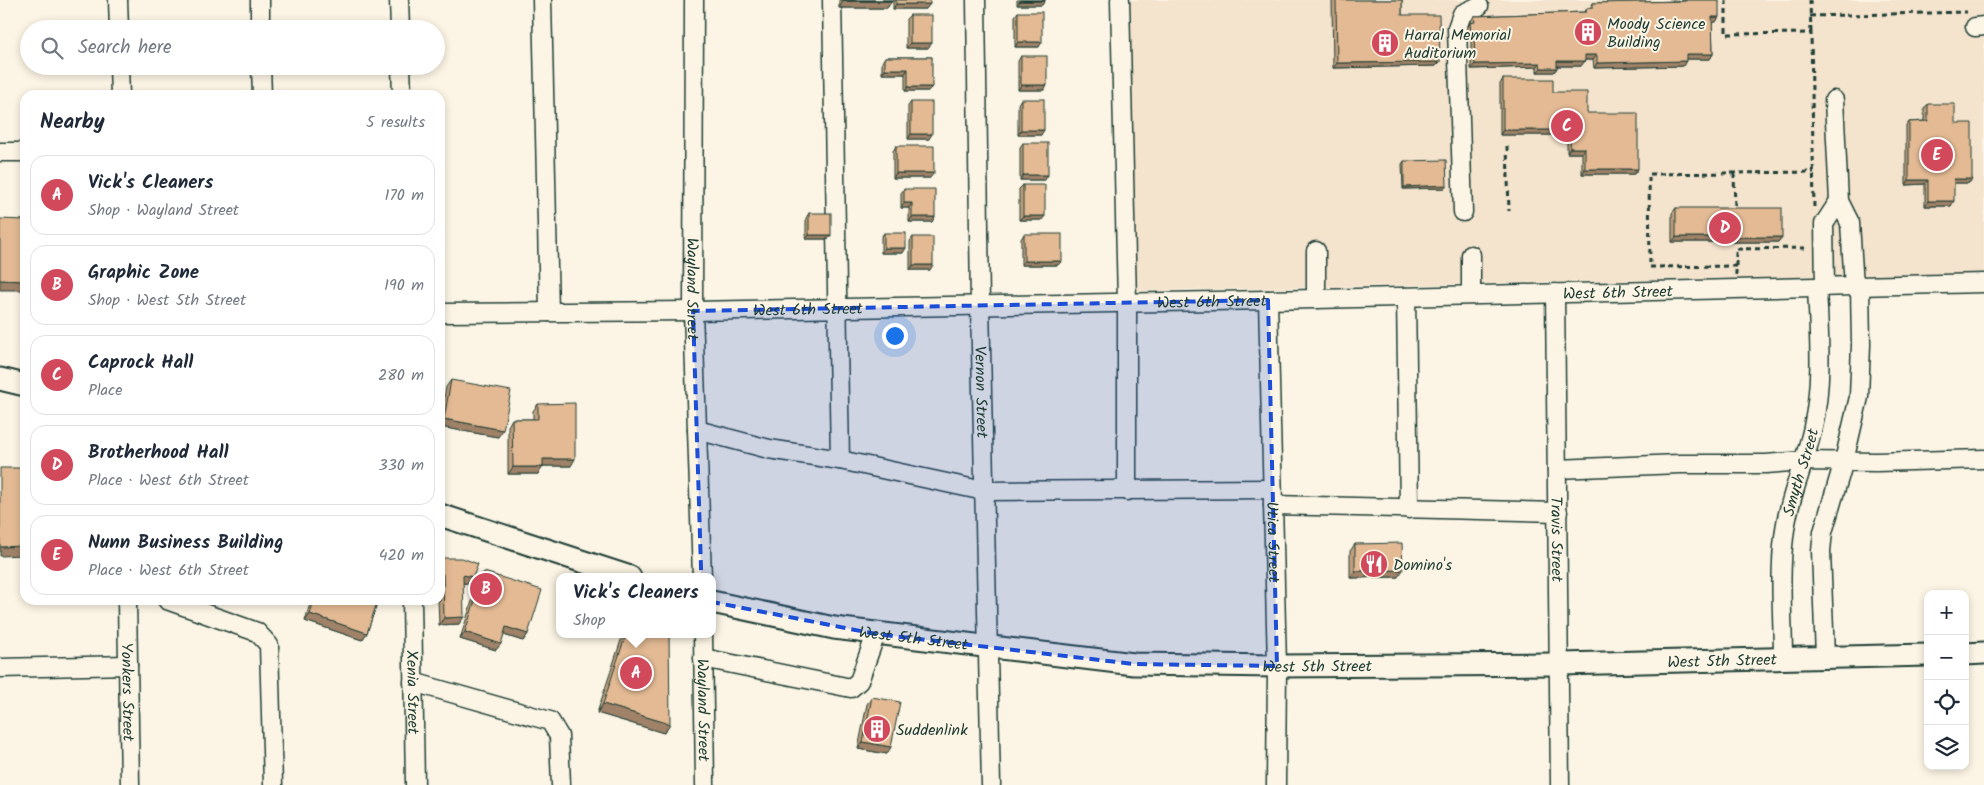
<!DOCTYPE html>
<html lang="en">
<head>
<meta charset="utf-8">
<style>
	body { margin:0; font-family:Kalam,sans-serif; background:#f6f6f7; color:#1f2937 }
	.controls { position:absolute; right:15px; bottom:15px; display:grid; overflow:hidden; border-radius:10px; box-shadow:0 2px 8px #0003 }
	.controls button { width:45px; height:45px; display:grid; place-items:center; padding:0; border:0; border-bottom:1px solid #e0e1e3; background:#fff; color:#1f2937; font:25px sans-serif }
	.you { position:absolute; left:894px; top:335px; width:18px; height:18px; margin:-12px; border:4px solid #fff; border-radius:50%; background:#1a73e8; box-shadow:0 0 0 8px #1a73e833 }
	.badge { display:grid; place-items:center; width:32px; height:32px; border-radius:50%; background:#d1495b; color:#fff; font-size:16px; font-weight:700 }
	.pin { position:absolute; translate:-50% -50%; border:2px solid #fff; box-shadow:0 1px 5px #0006 }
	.popup { position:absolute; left:556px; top:573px; width:160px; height:65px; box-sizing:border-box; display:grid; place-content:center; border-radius:10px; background:#fff; filter:drop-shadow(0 1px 4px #0005); font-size:16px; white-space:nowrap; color:#747a83 }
	.popup b { font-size:19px; color:#1f2937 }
	.popup::after { content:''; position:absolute; left:50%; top:100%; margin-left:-10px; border:10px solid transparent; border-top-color:#fff }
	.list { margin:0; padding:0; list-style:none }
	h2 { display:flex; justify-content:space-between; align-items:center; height:65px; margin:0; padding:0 20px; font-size:21px }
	h2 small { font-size:16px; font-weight:400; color:#747a83 }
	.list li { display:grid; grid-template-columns:32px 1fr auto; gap:15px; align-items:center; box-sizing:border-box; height:80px; margin:0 10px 10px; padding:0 10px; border:1px solid #e0e1e3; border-radius:15px }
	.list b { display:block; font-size:19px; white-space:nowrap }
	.list p { margin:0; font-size:16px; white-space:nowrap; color:#747a83 }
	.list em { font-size:16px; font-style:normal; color:#747a83 }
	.icon { flex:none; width:28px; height:28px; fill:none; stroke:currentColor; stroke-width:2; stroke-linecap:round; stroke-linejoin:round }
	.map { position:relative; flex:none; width:1984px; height:785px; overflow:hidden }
	.search { position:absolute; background:#fff; box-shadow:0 2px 8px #0003; left:20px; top:20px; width:425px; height:55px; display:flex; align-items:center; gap:12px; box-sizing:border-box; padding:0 18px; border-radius:28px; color:#747a83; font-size:19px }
	.panel { position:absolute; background:#fff; box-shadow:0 2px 8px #0003; left:20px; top:90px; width:425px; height:515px; border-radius:15px }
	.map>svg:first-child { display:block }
</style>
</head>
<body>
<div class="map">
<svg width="1984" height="785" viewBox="0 0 1984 785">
	<rect width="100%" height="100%" fill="#fcf5e5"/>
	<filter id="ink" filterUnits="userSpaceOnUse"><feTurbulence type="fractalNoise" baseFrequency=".02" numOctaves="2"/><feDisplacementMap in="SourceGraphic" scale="10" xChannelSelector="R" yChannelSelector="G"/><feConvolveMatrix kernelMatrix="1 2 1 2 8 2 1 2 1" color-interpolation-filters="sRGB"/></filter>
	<g filter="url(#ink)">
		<path fill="#f4e3cd" d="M1128,0H1984V273L1134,291Z"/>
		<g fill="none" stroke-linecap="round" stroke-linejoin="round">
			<defs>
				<g id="minor">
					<path d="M118,0L119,29"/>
					<path d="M260,0V29"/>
					<path d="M399,0L400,29"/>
					<path d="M542,0L549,312"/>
					<path id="s1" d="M694,0L693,311L702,577"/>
					<path d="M832,0L840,460"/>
					<path id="s2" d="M976,0L980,305L991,785"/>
					<path d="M1120,0L1127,302V491"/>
					<path d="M1975,27L1984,26"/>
					<path d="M119,66L120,95"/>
					<path d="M261,66L262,95"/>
					<path d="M401,66L402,95"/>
					<path d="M1834,100L1839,201L1850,223L1854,287"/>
					<path d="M0,152H25"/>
					<path d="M1463,212L1457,28L1462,14L1479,6"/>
					<path d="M1316,251V299"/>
					<path d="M1471,255V294"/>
					<path d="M1825,287L1824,224L1839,201"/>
					<path id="s3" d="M1555,293L1560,785"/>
					<path d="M1406,297L1409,509"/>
					<path id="s4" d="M1268,300L1277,666L1276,785"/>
					<path id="s5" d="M440,313L693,311L1316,299L1984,283"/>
					<path d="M697,430L769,449L840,460L984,491L1272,489"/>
					<path d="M1557,469L1679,464H1766L1803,461L1876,462L1984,459"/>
					<path d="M1273,505L1558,512"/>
					<path id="s6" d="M127,600L130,785"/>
					<path d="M167,600L257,632L269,645L273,785"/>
					<path id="s7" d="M412,600L415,785"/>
					<path id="s8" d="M703,634L705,785"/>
					<path d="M1825,657L1821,551L1823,532L1844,461L1859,397L1861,344L1860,287"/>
					<path d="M703,658L851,688L859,681L876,634"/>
					<path id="s9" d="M1783,659C1783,619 1779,577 1784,537C1788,499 1805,464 1813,427C1823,379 1819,336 1817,287"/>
					<path d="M0,668L128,665"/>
					<path d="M413,682L550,721L559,736L561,785"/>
				</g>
				<g id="major">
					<path d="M0,379L25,385"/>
					<path d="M440,515L630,577"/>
					<path id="s10" d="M712,602L834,628L1134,664L1277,666L1561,664L1928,655"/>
					<path d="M1965,654L1984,653"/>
				</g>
			</defs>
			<use href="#minor" stroke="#1f3d34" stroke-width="21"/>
			<use href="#major" stroke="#1f3d34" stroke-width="25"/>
			<g stroke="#1f3d34" stroke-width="3" stroke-dasharray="5 4" stroke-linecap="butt">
				<path d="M1726,0V34L1811,33L1814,209"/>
				<path d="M1810,0L1811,34"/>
				<path d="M1810,16L1967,12"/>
				<path d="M1507,146L1509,211"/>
				<path d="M1734,173L1735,209"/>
				<path d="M1736,266L1650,267L1649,174L1814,172"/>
				<path d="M1736,275V249L1809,248"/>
			</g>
			<use href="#minor" stroke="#fcf5e5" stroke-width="18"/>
			<use href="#major" stroke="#fcf5e5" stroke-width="21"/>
		</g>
		<g fill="#c3a07f" stroke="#1f3d34">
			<path d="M839,0H892V1L887,8H839Z"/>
			<path d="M893,0H930L926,9H893Z"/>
			<path d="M1017,0H1045L1042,5H1017Z"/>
			<path d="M1332,0H1402V15L1440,62L1436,66L1333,68Z"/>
			<path d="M1682,0H1719L1716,22H1712L1713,54L1710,59H1686L1683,66L1594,68L1593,60H1585L1581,66H1557V68L1554,72H1537V67L1471,69V38L1467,37V28L1470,23H1471V21L1474,16L1585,12L1587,8H1590L1593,3L1682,1Z"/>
			<path d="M1018,12L1039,47H1015V16Z"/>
			<path d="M910,15L928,48H906V19Z"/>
			<path d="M1021,56L1044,90H1018V61Z"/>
			<path d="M885,57H932L928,91H905V74H882V62Z"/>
			<path d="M1503,79L1553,92L1587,113L1638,169L1634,174H1582V153H1567V135H1500V84Z"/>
			<path d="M1021,99L1041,135H1018V104Z"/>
			<path d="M911,102L929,139H908V106Z"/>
			<path d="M1928,104L1955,123L1972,179L1969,183H1954L1951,206H1925V184L1906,185V126L1909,122L1924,121V109Z"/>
			<path d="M1023,143L1045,180H1020V147Z"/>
			<path d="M896,146L930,178H893V151Z"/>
			<path d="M1404,161L1447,185L1445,188L1403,189L1402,164Z"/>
			<path d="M1023,185L1042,220H1019V189Z"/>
			<path d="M904,189L932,222H909V208H901V193Z"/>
			<path d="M1676,208L1782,237L1778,242H1672V213Z"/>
			<path d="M809,213L831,235L828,239H806V218Z"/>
			<path d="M884,233L903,253H881V237Z"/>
			<path d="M1024,234L1058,265H1021V239Z"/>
			<path d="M913,237L930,270H910V241Z"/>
			<path d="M451,380L498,437L440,427V421L446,387Z"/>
			<path d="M538,404L571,466H543L538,474H508V426L512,419H533V411Z"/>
			<path d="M1355,544L1398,577L1350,578V551Z"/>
			<path d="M440,558L469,584L463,583L459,624L439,625L438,600H440Z"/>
			<path d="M484,572L528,634L523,641L504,635L496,650L460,639L479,579Z"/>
			<path d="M314,600L325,604L326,600H378L367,633L362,640L305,621L309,607Z"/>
			<path d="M623,634H669L664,733L597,713Z"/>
			<path d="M872,697L887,754L858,749L867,704Z"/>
		</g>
		<g fill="#9f8268" stroke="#1f3d34">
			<path d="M843,1H892L887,8H839Z"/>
			<path d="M1020,1H1045L1042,5H1017Z"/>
			<path d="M896,4H930L926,9H893Z"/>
			<path d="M1712,17H1719L1716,22H1709Z"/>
			<path d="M1471,32L1474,34L1471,38L1467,37Z"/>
			<path d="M1018,42H1042L1039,47H1015Z"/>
			<path d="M910,43H932L928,48H906Z"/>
			<path d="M1686,54H1713L1710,59H1683Z"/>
			<path d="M1585,55H1597L1593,60H1581Z"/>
			<path d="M1557,61H1585L1581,66H1554Z"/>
			<path d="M1686,61L1683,66L1594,68L1597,63Z"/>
			<path d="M1440,62L1436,66L1333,68L1337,63Z"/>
			<path d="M1540,63L1537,67L1471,69L1475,64Z"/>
			<path d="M1541,68H1557L1554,72H1537Z"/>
			<path d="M885,69H908L905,74H882Z"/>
			<path d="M1021,85H1047L1044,90H1018Z"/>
			<path d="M908,87H932L928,91H905Z"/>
			<path d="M1021,130H1044L1041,135H1018Z"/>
			<path d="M1503,130H1571L1567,135H1500Z"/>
			<path d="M911,134H932L929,139H908Z"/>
			<path d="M1570,148H1585L1582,153H1567Z"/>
			<path d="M1585,169H1638L1634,174H1582Z"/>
			<path d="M896,173H934L930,178H893Z"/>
			<path d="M1023,175H1048L1045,180H1020Z"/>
			<path d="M1954,179H1972L1969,183H1951Z"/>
			<path d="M1909,180H1928L1925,184L1906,185Z"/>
			<path d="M1447,185L1445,188L1403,189L1404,187Z"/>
			<path d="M1928,201H1954L1951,206H1925Z"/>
			<path d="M904,203H912L909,208H901Z"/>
			<path d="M1023,216H1045L1042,220H1019Z"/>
			<path d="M912,217H935L932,222H909Z"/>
			<path d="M809,235H831L828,239H806Z"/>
			<path d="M1676,237H1782L1778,242H1672Z"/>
			<path d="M884,248H906L903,253H881Z"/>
			<path d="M1024,261H1062L1058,265H1021Z"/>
			<path d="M913,265H933L930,270H910Z"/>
			<path d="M0,280L25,281V290H0Z"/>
			<path d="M444,419L503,430L498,437L440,427V425Z"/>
			<path d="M543,459H575L571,466H538Z"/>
			<path d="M513,467H543L538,474H508Z"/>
			<path d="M25,546V555L0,556V547Z"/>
			<path d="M1403,570L1398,577L1350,578L1355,571Z"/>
			<path d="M463,575L473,577L469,584L458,582Z"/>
			<path d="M310,614L367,633L362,640L305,621Z"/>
			<path d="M464,617L459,624L439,625L444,618Z"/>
			<path d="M506,627L528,634L523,641L501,634Z"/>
			<path d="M465,632L501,644L496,650L460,639Z"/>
			<path d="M603,704L670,724L664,733L597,713Z"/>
			<path d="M863,742L891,747L887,754L858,749Z"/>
		</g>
		<g fill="#e3ba94" stroke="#1f3d34">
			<rect x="843" y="0" width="49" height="1"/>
			<rect x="896" y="0" width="34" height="4"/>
			<rect x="1020" y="0" width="25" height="1"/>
			<path d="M1336,0H1402V15H1439L1440,62L1337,63Z"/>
			<path d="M1686,0H1719V17H1712L1713,54H1686V61L1597,63V55H1585V61H1557V68H1541L1540,63L1475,64L1474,34L1471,32L1470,23L1475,22L1474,16L1586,12L1587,8H1593V3L1686,1Z"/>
			<rect x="1018" y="12" width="24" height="30"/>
			<rect x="910" y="15" width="22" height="28"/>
			<rect x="1021" y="56" width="26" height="29"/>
			<path d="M885,57H932V87H908V69H885Z"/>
			<path d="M1503,79H1553V92H1587V113H1638V169H1585V148H1570L1571,130H1503Z"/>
			<rect x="1021" y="99" width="23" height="31"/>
			<rect x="911" y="102" width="21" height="32"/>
			<path d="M1928,104H1955V123H1972V179H1954V201H1928V180H1909V122L1928,121Z"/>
			<rect x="1023" y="143" width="25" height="32"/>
			<rect x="896" y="146" width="38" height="27"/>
			<path d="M1446,160L1447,185L1404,187V161Z"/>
			<rect x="1023" y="185" width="22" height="31"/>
			<path d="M904,189H935V217H912V203H904Z"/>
			<rect x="1676" y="208" width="106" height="29"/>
			<rect x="809" y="213" width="22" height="22"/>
			<path d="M0,219L25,220V281L0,280Z"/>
			<rect x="884" y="233" width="22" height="15"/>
			<rect x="1024" y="234" width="38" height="27"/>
			<rect x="913" y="237" width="20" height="28"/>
			<path d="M451,380L511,391L503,430L444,419Z"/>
			<path d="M575,403V459H543V467H513L512,419H538V404Z"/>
			<path d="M0,468H25V546L0,547Z"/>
			<path d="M1402,543L1403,570L1355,571V544Z"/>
			<path d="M440,558H462L478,564L473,577L463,575L464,617L444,618L443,574H440Z"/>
			<path d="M484,572L542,590L528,634L506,627L501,644L465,632Z"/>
			<path d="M314,600L327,605L329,600H378L367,633L310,614Z"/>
			<path d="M626,634H669L670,724L603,704Z"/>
			<path d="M872,697L900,702L891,747L863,742Z"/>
		</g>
	</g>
	<path fill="#1d4ed8" fill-opacity="0.2" stroke="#1d4ed8" stroke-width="4" stroke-dasharray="10 6" stroke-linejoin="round" d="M1268,300L1277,666L1134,664L876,634L702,600L693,311Z"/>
	<defs>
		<symbol id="building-disc" viewBox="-11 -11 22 22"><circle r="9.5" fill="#d1495b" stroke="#fcf5e5"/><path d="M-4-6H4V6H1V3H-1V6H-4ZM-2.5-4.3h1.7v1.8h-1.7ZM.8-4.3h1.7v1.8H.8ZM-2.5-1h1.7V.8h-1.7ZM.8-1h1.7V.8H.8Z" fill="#fff"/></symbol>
		<symbol id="restaurant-disc" viewBox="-11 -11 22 22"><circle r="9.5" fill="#d1495b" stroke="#fcf5e5"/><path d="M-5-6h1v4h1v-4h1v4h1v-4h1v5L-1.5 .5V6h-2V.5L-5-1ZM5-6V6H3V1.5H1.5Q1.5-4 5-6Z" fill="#fff"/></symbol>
	</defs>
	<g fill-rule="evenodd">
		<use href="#building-disc" x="1572" y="16" width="32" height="32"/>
		<use href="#building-disc" x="1369" y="27" width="32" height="32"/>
		<use href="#restaurant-disc" x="1358" y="548" width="32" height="32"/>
		<use href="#building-disc" x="861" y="713" width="32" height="32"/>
	</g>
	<g text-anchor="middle" stroke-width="4" stroke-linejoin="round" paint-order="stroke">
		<g font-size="16" fill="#1f3d34" stroke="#fcf5e5" text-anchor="start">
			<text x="1607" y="29">Moody Science<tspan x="1607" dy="18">Building</tspan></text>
			<text x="1404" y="40">Harral Memorial<tspan x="1404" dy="18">Auditorium</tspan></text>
			<text x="1393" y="570">Domino's</text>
			<text x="896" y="735">Suddenlink</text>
		</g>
		<g font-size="16" fill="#1f3d34" stroke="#fcf5e5">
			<text dy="6" stroke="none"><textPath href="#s1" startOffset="289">Wayland Street</textPath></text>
			<text dy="6" stroke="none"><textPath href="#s5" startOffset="1178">West 6th Street</textPath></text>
			<text dy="6" stroke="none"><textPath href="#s5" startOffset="772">West 6th Street</textPath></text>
			<text dy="6" stroke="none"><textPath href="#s5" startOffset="368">West 6th Street</textPath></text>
			<text dy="6" stroke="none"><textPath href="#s2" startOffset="392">Vernon Street</textPath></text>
			<text dy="6" stroke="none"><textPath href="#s9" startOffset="189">Smyth Street</textPath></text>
			<text dy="6" stroke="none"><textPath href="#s3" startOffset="246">Travis Street</textPath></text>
			<text dy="6" stroke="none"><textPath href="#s4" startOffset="242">Utica Street</textPath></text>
			<text dy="6" stroke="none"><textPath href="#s10" startOffset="205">West 5th Street</textPath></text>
			<text dy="6" stroke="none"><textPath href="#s10" startOffset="1015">West 5th Street</textPath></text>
			<text dy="6" stroke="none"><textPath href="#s10" startOffset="610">West 5th Street</textPath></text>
			<text dy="6" stroke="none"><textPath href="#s6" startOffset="92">Yonkers Street</textPath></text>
			<text dy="6" stroke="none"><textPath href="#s7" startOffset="92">Xenia Street</textPath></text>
			<text dy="6" stroke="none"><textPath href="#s8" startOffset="76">Wayland Street</textPath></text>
		</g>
	</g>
</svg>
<div class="controls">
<button>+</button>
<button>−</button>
<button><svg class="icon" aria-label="locate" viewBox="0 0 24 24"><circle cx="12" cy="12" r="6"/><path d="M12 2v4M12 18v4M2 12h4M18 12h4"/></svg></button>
<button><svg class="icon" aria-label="layers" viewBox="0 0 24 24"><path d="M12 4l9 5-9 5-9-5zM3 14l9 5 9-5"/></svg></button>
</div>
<div class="you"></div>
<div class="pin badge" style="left:636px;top:673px">A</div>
<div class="popup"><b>Vick's Cleaners</b>Shop</div>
<div class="pin badge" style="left:486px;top:589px">B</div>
<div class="pin badge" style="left:1567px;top:126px">C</div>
<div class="pin badge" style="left:1725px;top:228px">D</div>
<div class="pin badge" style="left:1937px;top:155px">E</div>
<div class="search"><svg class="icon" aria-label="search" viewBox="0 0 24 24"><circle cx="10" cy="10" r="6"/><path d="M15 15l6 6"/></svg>Search here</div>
<section class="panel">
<h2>Nearby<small>5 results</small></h2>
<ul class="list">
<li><span class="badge">A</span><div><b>Vick's Cleaners</b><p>Shop · Wayland Street</p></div><em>170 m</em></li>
<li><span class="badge">B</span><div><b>Graphic Zone</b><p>Shop · West 5th Street</p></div><em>190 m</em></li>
<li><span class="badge">C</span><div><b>Caprock Hall</b><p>Place</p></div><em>280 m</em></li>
<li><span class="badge">D</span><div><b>Brotherhood Hall</b><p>Place · West 6th Street</p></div><em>330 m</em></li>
<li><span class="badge">E</span><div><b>Nunn Business Building</b><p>Place · West 6th Street</p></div><em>420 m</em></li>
</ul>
</section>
</div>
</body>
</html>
